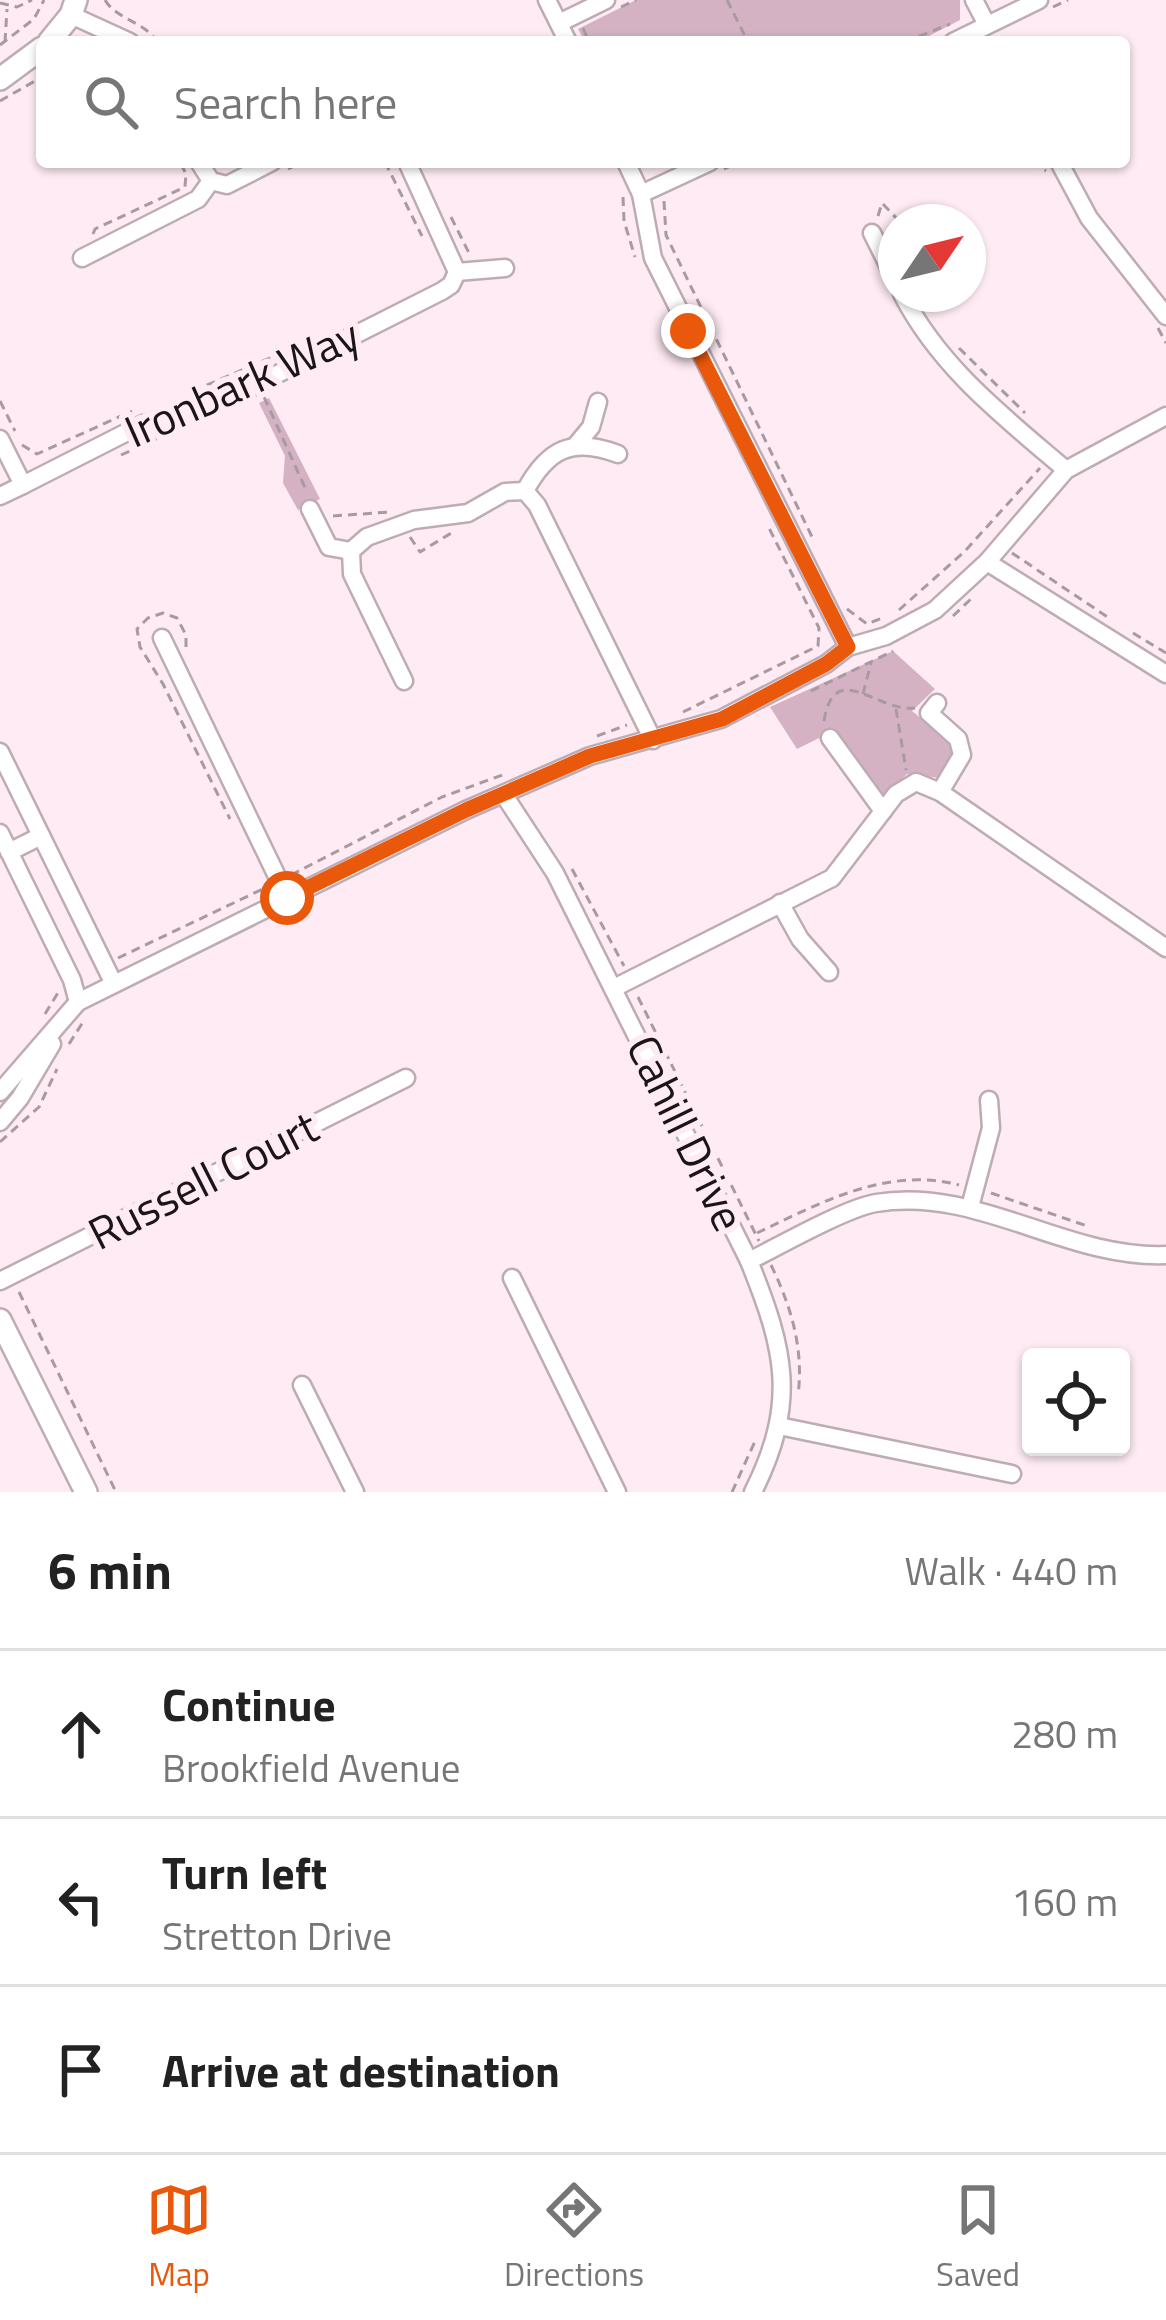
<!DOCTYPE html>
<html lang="en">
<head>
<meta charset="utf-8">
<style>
	body { margin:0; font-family:"Titillium Web",sans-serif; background:#f2f2f2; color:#222 }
	.controls { position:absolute; right:36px; bottom:36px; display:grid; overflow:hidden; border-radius:12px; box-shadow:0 3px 9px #0004 }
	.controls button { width:108px; height:108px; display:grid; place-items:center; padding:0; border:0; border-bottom:3px solid #e0e0e0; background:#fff; color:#222; font:60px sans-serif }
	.compass { position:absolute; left:878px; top:204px; width:108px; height:108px; border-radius:50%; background:#fff; box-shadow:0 3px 9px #0004; rotate:55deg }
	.stop { position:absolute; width:36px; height:36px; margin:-27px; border:9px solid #ea580c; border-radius:50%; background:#fff }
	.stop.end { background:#ea580c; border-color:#fff; box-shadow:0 3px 12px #0008 }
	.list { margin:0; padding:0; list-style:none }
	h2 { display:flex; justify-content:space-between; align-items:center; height:156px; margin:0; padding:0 48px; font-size:51px }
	h2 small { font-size:39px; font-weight:400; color:#767676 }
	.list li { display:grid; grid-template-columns:78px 1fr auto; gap:36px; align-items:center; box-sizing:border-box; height:168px; padding:0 48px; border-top:3px solid #e0e0e0 }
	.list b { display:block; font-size:45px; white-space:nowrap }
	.list p { margin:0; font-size:39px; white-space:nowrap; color:#767676 }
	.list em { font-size:39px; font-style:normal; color:#767676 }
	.icon { flex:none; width:66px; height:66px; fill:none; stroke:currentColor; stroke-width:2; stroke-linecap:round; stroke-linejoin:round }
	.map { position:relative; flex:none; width:1166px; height:1492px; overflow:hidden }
	.search { position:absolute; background:#fff; box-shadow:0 3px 9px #0004; left:36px; right:36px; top:36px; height:132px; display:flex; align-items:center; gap:30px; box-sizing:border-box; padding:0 42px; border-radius:12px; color:#767676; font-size:45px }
	.sheet { height:660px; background:#fff }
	nav { display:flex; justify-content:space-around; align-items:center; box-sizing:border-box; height:168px; border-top:3px solid #e0e0e0; background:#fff; font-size:33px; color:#767676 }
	nav a { display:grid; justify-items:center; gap:6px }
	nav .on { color:#ea580c }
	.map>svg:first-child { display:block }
</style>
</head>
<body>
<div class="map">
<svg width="1166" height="1492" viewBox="0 0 1166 1492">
	<rect width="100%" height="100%" fill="#feebf4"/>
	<g fill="#d4b2c3">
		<path d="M636,0H960V20L917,42H585L578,29Z"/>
		<path d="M269,398L320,499L298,510L283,483L285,456L259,403Z"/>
		<path d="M893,651L935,689L912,711L958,748L941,778L907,774L880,800L833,731L797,749L770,707Z"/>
	</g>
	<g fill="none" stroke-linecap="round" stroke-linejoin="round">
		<defs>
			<g id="minor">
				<path d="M547,0L568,42"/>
				<path d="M974,0L987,25"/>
				<path d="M71,15L130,42"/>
				<path d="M559,23L606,0"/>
				<path d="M953,42L1039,0"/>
				<path d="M199,162L211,181L227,185L272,162"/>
				<path d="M407,162L457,272"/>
				<path d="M626,162L641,194L653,258L848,647"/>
				<path d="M1059,162L1089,218L1166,316"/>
				<path d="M641,194L710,162"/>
				<path d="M872,233L896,281"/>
				<path d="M82,258L198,199L211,181"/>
				<path d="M457,272L505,268"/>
				<path d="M902,294C940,368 1004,417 1066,470"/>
				<path d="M0,439L23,485L143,424L228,399L442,291L451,285L457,272"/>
				<path d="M577,444L591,427L598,402"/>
				<path d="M525,491C548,448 573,437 618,454"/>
				<path d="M0,496L23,485"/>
				<path d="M310,509L329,547L351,551"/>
				<path d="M987,562L1166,674"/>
				<path d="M162,638L287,897"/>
				<path d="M404,681L352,574L351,551L367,537L414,520L468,513L505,492L525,491L537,505L653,740"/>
				<path d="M937,703L929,713L958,739L962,755L940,792"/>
				<path d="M830,738L883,811"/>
				<path d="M0,752L114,984"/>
				<path d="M504,795L555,873L749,1261C785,1350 798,1402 753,1492"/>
				<path d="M0,833L72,980L78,1002"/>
				<path d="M9,852L41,836"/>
				<path d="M780,903L800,939L829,972"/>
				<path d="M614,988L832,878L896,794L916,782L940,792L1166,948"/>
				<path d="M0,1092L78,1002L466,810L590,756L721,719L826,664L848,647L886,636L935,610L987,562L1066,470L1166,416"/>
				<path d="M0,1122L20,1098L52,1044"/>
				<path d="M970,1207L991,1128L989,1100"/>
				<path d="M749,1261C779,1246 846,1208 876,1203C978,1186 1065,1259 1166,1255"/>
				<path d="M512,1278L617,1492"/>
				<path d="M0,1281L406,1078"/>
				<path d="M302,1385L355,1492"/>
				<path d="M779,1426L1012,1474"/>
			</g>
			<g id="tertiary">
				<path d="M49,42L71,15L76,0"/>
				<path d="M0,79L42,48"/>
				<path d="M0,1320L86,1492"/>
			</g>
		</defs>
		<use href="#minor" stroke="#beacb5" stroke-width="21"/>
		<use href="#tertiary" stroke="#beacb5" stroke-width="26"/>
		<g stroke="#a89aa1" stroke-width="3" stroke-dasharray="9 6" stroke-linecap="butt">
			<path d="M105,0C117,20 146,22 157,42"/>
			<path d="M727,0L748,42"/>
			<path d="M0,3L17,7L32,0"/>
			<path d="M621,7L636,0"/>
			<path d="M1053,7L1068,0"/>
			<path d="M583,28L589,42"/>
			<path d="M5,42L7,9"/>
			<path d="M905,42L950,24"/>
			<path d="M0,45L34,19L44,0"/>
			<path d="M0,101L42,77"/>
			<path d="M385,162L422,236"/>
			<path d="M1032,162L1046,171"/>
			<path d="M288,169L303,162"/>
			<path d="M724,169L739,162"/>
			<path d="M623,197L624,221L635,257"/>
			<path d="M664,201L666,235L814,541"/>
			<path d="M878,216L882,203L900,222"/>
			<path d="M451,217L471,257"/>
			<path d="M93,234L95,229L185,187L186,174L180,162"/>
			<path d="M1158,328L1166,343"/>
			<path d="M959,348L1025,413"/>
			<path d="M193,391L277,355"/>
			<path d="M264,397L307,492"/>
			<path d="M0,401L15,431"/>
			<path d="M22,445L37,454L132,411"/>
			<path d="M121,455L161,437"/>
			<path d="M333,516L390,512"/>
			<path d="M410,537L420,552L453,532"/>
			<path d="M1012,553L1109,618"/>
			<path d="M847,609L867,624L885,617"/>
			<path d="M899,610L965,551L1040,468"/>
			<path d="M953,616L972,598"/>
			<path d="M1133,633L1166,653"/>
			<path d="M186,647V635L177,618L163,613L148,618L137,629L140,647L163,684L230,819"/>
			<path d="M811,691L893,651"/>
			<path d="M863,694L871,663"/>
			<path d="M896,709L906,770"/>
			<path d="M683,712L818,646L819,628L767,524"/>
			<path d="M824,721C834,657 878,713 915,708"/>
			<path d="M597,736L627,725"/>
			<path d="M572,869L624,966"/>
			<path d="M291,875L442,797L505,774"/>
			<path d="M118,958L267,887"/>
			<path d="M638,997L759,1241"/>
			<path d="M45,1014L59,991"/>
			<path d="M69,1044L83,1022"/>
			<path d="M0,1142L39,1107L57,1069"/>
			<path d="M991,1193L1090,1227"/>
			<path d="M757,1233C820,1203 887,1166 959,1185"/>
			<path d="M771,1265C791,1306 804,1349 798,1395"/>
			<path d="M19,1292L116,1492"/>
			<path d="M732,1492L756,1439"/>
		</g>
		<use href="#minor" stroke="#fff" stroke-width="16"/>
		<use href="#tertiary" stroke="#fff" stroke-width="21"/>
	</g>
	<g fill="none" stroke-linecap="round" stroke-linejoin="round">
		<path stroke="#ea580c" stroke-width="15" d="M287,898L466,810L590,756L722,719L826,664L848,647L688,331"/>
	</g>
	<g text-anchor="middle" stroke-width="12" stroke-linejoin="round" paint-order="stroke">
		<g font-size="45" fill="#1b1518" stroke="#feebf4">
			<text transform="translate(242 383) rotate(-24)" y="16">Ironbark Way</text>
			<text transform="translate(686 1133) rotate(64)" y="16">Cahill Drive</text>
			<text transform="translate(203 1180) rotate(-27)" y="16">Russell Court</text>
		</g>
	</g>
</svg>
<div class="controls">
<button><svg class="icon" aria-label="locate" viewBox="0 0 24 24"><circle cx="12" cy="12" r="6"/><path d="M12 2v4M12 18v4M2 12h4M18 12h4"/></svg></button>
</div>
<svg class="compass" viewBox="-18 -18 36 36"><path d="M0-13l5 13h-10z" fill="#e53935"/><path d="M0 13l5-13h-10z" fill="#767676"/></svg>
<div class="stop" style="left:287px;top:898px"></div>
<div class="stop end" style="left:688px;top:331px"></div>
<div class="search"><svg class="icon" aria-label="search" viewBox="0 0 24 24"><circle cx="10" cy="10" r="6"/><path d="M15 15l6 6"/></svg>Search here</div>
</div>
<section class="sheet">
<h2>6 min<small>Walk · 440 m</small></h2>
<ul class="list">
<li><svg class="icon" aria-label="ahead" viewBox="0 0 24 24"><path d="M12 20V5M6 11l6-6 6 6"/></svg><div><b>Continue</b><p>Brookfield Avenue</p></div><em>280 m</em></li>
<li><svg class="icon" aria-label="left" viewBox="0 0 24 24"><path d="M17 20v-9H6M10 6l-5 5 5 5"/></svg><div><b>Turn left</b><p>Stretton Drive</p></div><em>160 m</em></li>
<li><svg class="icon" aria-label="arrive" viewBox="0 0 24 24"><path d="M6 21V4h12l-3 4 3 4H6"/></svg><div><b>Arrive at destination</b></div></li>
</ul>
</section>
<nav>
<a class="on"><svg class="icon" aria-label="map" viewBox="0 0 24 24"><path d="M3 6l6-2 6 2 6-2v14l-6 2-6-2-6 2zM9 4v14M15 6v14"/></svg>Map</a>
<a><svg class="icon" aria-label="directions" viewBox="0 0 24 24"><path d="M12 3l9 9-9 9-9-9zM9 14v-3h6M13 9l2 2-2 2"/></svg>Directions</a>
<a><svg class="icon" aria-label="saved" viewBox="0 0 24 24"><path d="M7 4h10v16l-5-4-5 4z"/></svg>Saved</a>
</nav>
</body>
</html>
